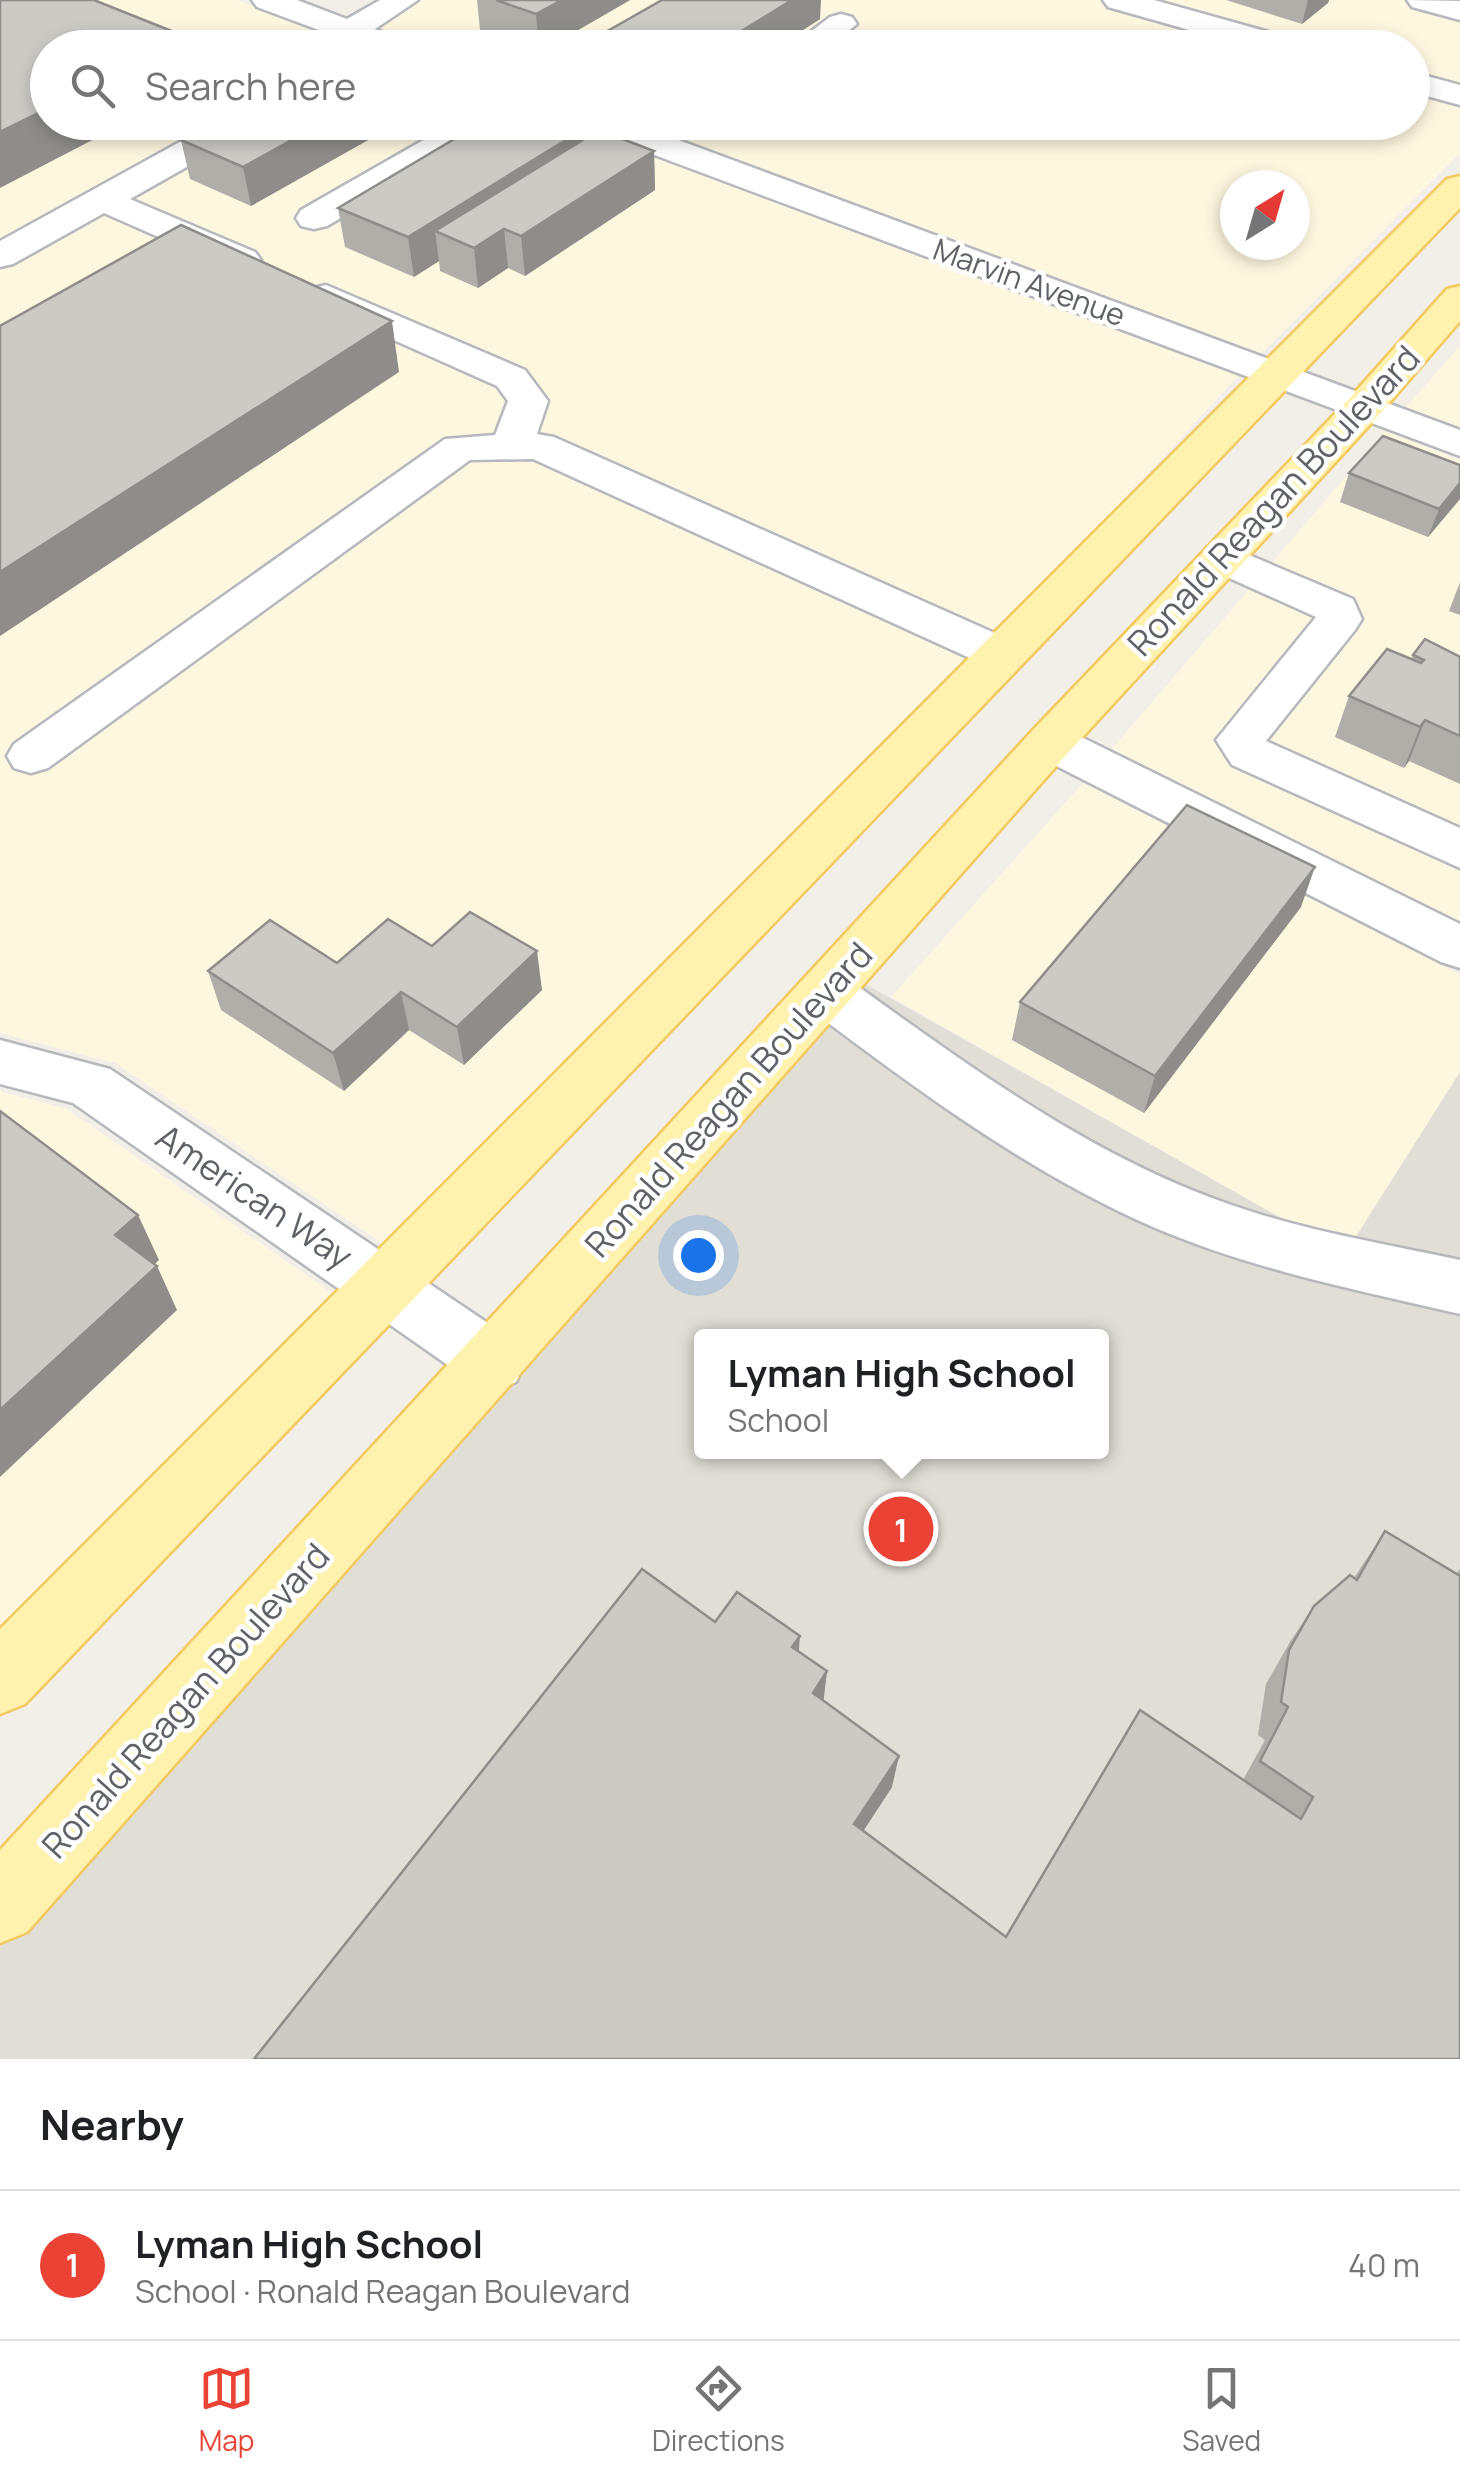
<!DOCTYPE html>
<html lang="en">
<head>
<meta charset="utf-8">
<style>
	body { margin:0; font-family:Manrope,sans-serif; background:#f2f2f2; color:#202124 }
	.compass { position:absolute; left:1220px; top:170px; width:90px; height:90px; border-radius:50%; background:#fff; box-shadow:0 5px 15px #0003; rotate:37deg }
	.you { position:absolute; left:698px; top:1255px; width:35px; height:35px; margin:-25px; border:8px solid #fff; border-radius:50%; background:#1a73e8; box-shadow:0 0 0 15px #1a73e833 }
	.badge { display:grid; place-items:center; width:65px; height:65px; border-radius:50%; background:#ea4335; color:#fff; font-size:32px; font-weight:700 }
	.pin { position:absolute; translate:-50% -50%; border:5px solid #fff; box-shadow:0 2px 10px #0006 }
	.popup { position:absolute; left:694px; top:1329px; width:415px; height:130px; box-sizing:border-box; display:grid; place-content:center; border-radius:10px; background:#fff; filter:drop-shadow(0 2px 8px #0005); font-size:32px; white-space:nowrap; color:#757577 }
	.popup b { font-size:38px; color:#202124 }
	.popup::after { content:''; position:absolute; left:50%; top:100%; margin-left:-20px; border:20px solid transparent; border-top-color:#fff }
	.list { margin:0; padding:0; list-style:none }
	h2 { display:flex; justify-content:space-between; align-items:center; height:130px; margin:0; padding:0 40px; font-size:42px }
	h2 small { font-size:32px; font-weight:400; color:#757577 }
	.list li { display:grid; grid-template-columns:65px 1fr auto; gap:30px; align-items:center; box-sizing:border-box; height:150px; padding:0 40px; border-top:2px solid #e0e0e0 }
	.list b { display:block; font-size:38px; white-space:nowrap }
	.list p { margin:0; font-size:32px; white-space:nowrap; color:#757577 }
	.list em { font-size:32px; font-style:normal; color:#757577 }
	.icon { flex:none; width:55px; height:55px; fill:none; stroke:currentColor; stroke-width:2; stroke-linecap:round; stroke-linejoin:round }
	.map { position:relative; flex:none; width:1460px; height:2059px; overflow:hidden }
	.search { position:absolute; background:#fff; box-shadow:0 5px 15px #0003; left:30px; right:30px; top:30px; height:110px; display:flex; align-items:center; gap:25px; box-sizing:border-box; padding:0 35px; border-radius:55px; color:#757577; font-size:38px }
	.sheet { height:280px; background:#fff }
	nav { display:flex; justify-content:space-around; align-items:center; box-sizing:border-box; height:140px; border-top:2px solid #e0e0e0; background:#fff; font-size:28px; color:#757577 }
	nav a { display:grid; justify-items:center; gap:5px }
	nav .on { color:#ea4335 }
	.map>svg:first-child { display:block }
</style>
</head>
<body>
<div class="map">
<svg width="1460" height="2059" viewBox="0 0 1460 2059">
	<rect width="100%" height="100%" fill="#f1efe8"/>
	<g fill="#fef7e0" fill-rule="evenodd">
		<path d="M0,0H237L323,33L303,47L48,48V122L223,123L0,243Z"/>
		<path d="M422,0H1460V153L1261,354L631,123L1412,122V48H427L372,27ZM1235,185H1295V245H1235Z"/>
		<path d="M260,123H563L1239,375L1093,533L385,1245L115,1063L0,1033V269L250,132Z"/>
		<path d="M1460,346V429L1405,408Z"/>
		<path d="M1385,431L1460,460V922L1112,749Z"/>
		<path d="M1084,782L1460,974V1072L1345,1254L891,997Z"/>
		<path d="M0,1091L67,1109L335,1295L0,1633Z"/>
	</g>
	<path fill="#e1ded6" fill-rule="evenodd" d="M844,972L1345,1254L1460,1072V2059H0V1905ZM701,1336H1101V1452H701Z"/>
	<g fill="none" stroke-linecap="round" stroke-linejoin="round">
		<defs>
			<g id="minor">
				<path d="M252,0H297L347,19L380,0H418L375,29L405,41L410,48H363L352,43L344,48H313L311,44L324,32L257,7Z"/>
				<path d="M1103,0H1154L1301,41L1306,48H1253L1108,7Z"/>
				<path d="M1407,0L1460,1V20L1412,7Z"/>
				<path d="M841,14L852,17L857,24L827,48H789L830,17Z"/>
				<path d="M1412,72L1460,85V105L1412,92Z"/>
				<path d="M216,122H259L254,129L130,199L255,252L261,260L255,268L242,271L229,268L104,213L13,264L0,267V241Z"/>
				<path d="M455,122H498L493,129L327,226L314,229L301,226L296,218L301,210Z"/>
				<path d="M580,122H630L1460,430V456L585,129Z"/>
				<path d="M326,285L525,370L548,401L537,434L554,437L1017,643L1024,654L1017,665L1001,669L985,665L533,459L470,460L48,768L31,773L14,768L7,756L14,744L445,439L495,435L508,401L497,386L313,304L307,296L313,288Z"/>
				<path d="M1223,544L1353,599L1362,619L1355,630L1266,741L1460,828V868L1232,765L1216,740L1316,617L1207,568L1201,558L1207,548Z"/>
				<path d="M1050,725L1067,730L1460,924V968L1441,962L1033,754L1026,742L1033,730Z"/>
				<path d="M826,971L845,977C963,1062 1085,1153 1223,1202C1300,1230 1381,1243 1460,1260V1314C1356,1290 1251,1269 1153,1227C1027,1172 916,1089 807,1007L799,992L807,977Z"/>
				<path d="M0,1040L110,1069L516,1342L525,1362L516,1382L494,1390L472,1382L73,1103L0,1084Z"/>
			</g>
			<g id="major">
				<path d="M1460,176V208L25,1704L0,1714V1629L1447,179Z"/>
				<path d="M1460,286V321L1377,417L1067,754L27,1932L0,1943V1850L1033,730L1349,399L1447,289Z"/>
			</g>
		</defs>
		<use href="#minor" stroke="#b5b8bc" stroke-width="5"/>
		<use href="#major" stroke="#f2c960" stroke-width="5"/>
		<use href="#minor" fill="#fff" fill-rule="evenodd"/>
		<use href="#major" fill="#fff2af" fill-rule="evenodd"/>
	</g>
	<g fill="#afaea9">
		<path d="M477,0H630L547,48H527L480,30Z"/>
		<path d="M1226,0H1329L1328,3L1302,24Z"/>
		<path d="M820,19L775,48H597V37Z"/>
		<path d="M214,122H400L251,206L190,179L181,140Z"/>
		<path d="M592,134L654,151L655,190L525,276L508,268L478,288L440,271L439,261L414,277L345,247L338,208Z"/>
		<path d="M1460,465V499L1428,537L1340,502L1349,473Z"/>
		<path d="M1460,582V615L1449,611Z"/>
		<path d="M1413,655L1460,657V784L1409,761L1404,768L1335,737L1349,696L1411,659Z"/>
		<path d="M1301,907L1144,1113L1012,1040L1020,1002Z"/>
		<path d="M432,946L542,990L464,1065L409,1030L344,1091L221,1010L208,971L337,963Z"/>
		<path d="M1385,1531L1456,1574L1460,1569V2059H254L715,1622L799,1652L827,1671L823,1701L892,1787L863,1831L1006,1937L1243,1780L1265,1740L1258,1735L1266,1684L1290,1642L1314,1606L1354,1578Z"/>
	</g>
	<g fill="#8f8d8a">
		<path d="M562,0H630L547,48H539L536,14Z"/>
		<path d="M792,0H821L820,19L775,48H714Z"/>
		<path d="M1308,0H1329L1328,3L1302,24Z"/>
		<path d="M189,38L191,48H169Z"/>
		<path d="M48,108V122H127L0,188V132Z"/>
		<path d="M324,122H400L251,206L243,167Z"/>
		<path d="M592,124L594,163L435,231L439,261L414,277L408,237Z"/>
		<path d="M654,151L655,190L525,276L521,236Z"/>
		<path d="M504,229L508,268L478,288L474,248Z"/>
		<path d="M392,321L399,372L0,636V572Z"/>
		<path d="M1460,483V499L1428,537L1439,509Z"/>
		<path d="M1425,720L1409,761L1404,768L1420,727Z"/>
		<path d="M1315,867L1301,907L1144,1113L1155,1076Z"/>
		<path d="M537,951L542,990L464,1065L457,1027Z"/>
		<path d="M401,992L409,1030L344,1091L333,1053Z"/>
		<path d="M138,1215L159,1260L137,1280L115,1235Z"/>
		<path d="M157,1266L177,1310L0,1477V1410Z"/>
		<path d="M800,1636L797,1671L792,1647Z"/>
		<path d="M827,1671L823,1705L813,1693Z"/>
		<path d="M899,1756L892,1787L849,1853L854,1824Z"/>
	</g>
	<g fill="#cccac5" stroke="#8f8d8a" stroke-width="2.5">
		<path d="M0,0H94L189,38L169,48H48V108L0,132Z"/>
		<path d="M496,0H562L536,14Z"/>
		<path d="M662,0H792L714,48H625L597,37Z"/>
		<path d="M368,41L386,48H356Z"/>
		<path d="M214,122H324L243,167L181,140Z"/>
		<path d="M483,122H588L592,124L408,237L338,208Z"/>
		<path d="M599,130L654,151L521,236L504,229L474,248L435,231Z"/>
		<path d="M181,225L392,321L0,572V326Z"/>
		<path d="M1383,436L1460,465V483L1439,509L1349,473Z"/>
		<path d="M1425,639L1460,657V736L1425,720L1420,727L1349,696L1387,649L1421,663L1424,660L1413,655Z"/>
		<path d="M1187,805L1315,867L1155,1076L1020,1002Z"/>
		<path d="M470,912L537,951L457,1027L401,992L333,1053L208,971L270,920L337,963L388,919L432,946Z"/>
		<path d="M0,1111L138,1215L115,1235L157,1266L0,1410Z"/>
		<path d="M1385,1531L1460,1576V2059H254L642,1569L715,1622L737,1592L800,1636L792,1647L827,1671L813,1693L899,1756L854,1824L1006,1937L1140,1710L1301,1819L1313,1797L1260,1761L1288,1707L1281,1702L1289,1650L1314,1606L1350,1575L1357,1580Z"/>
	</g>
	<g text-anchor="middle" stroke-width="9" stroke-linejoin="round" paint-order="stroke">
		<g font-size="30" fill="#5f6368" stroke="#fff">
			<text transform="translate(1029 283) rotate(20)" y="10">Marvin Avenue</text>
		</g>
		<g font-size="35" fill="#5f6368" stroke="#fff">
			<text transform="translate(1274 501) rotate(-47)" y="12">Ronald Reagan Boulevard</text>
			<text transform="translate(729 1100) rotate(-48)" y="12">Ronald Reagan Boulevard</text>
			<text transform="translate(254 1197) rotate(34)" y="12">American Way</text>
			<text transform="translate(186 1701) rotate(-48)" y="12">Ronald Reagan Boulevard</text>
		</g>
	</g>
</svg>
<svg class="compass" viewBox="-18 -18 36 36"><path d="M0-13l5 13h-10z" fill="#e53935"/><path d="M0 13l5-13h-10z" fill="#757577"/></svg>
<div class="you"></div>
<div class="pin badge" style="left:901px;top:1529px">1</div>
<div class="popup"><b>Lyman High School</b>School</div>
<div class="search"><svg class="icon" aria-label="search" viewBox="0 0 24 24"><circle cx="10" cy="10" r="6"/><path d="M15 15l6 6"/></svg>Search here</div>
</div>
<section class="sheet">
<h2>Nearby<small></small></h2>
<ul class="list">
<li><span class="badge">1</span><div><b>Lyman High School</b><p>School · Ronald Reagan Boulevard</p></div><em>40 m</em></li>
</ul>
</section>
<nav>
<a class="on"><svg class="icon" aria-label="map" viewBox="0 0 24 24"><path d="M3 6l6-2 6 2 6-2v14l-6 2-6-2-6 2zM9 4v14M15 6v14"/></svg>Map</a>
<a><svg class="icon" aria-label="directions" viewBox="0 0 24 24"><path d="M12 3l9 9-9 9-9-9zM9 14v-3h6M13 9l2 2-2 2"/></svg>Directions</a>
<a><svg class="icon" aria-label="saved" viewBox="0 0 24 24"><path d="M7 4h10v16l-5-4-5 4z"/></svg>Saved</a>
</nav>
</body>
</html>
